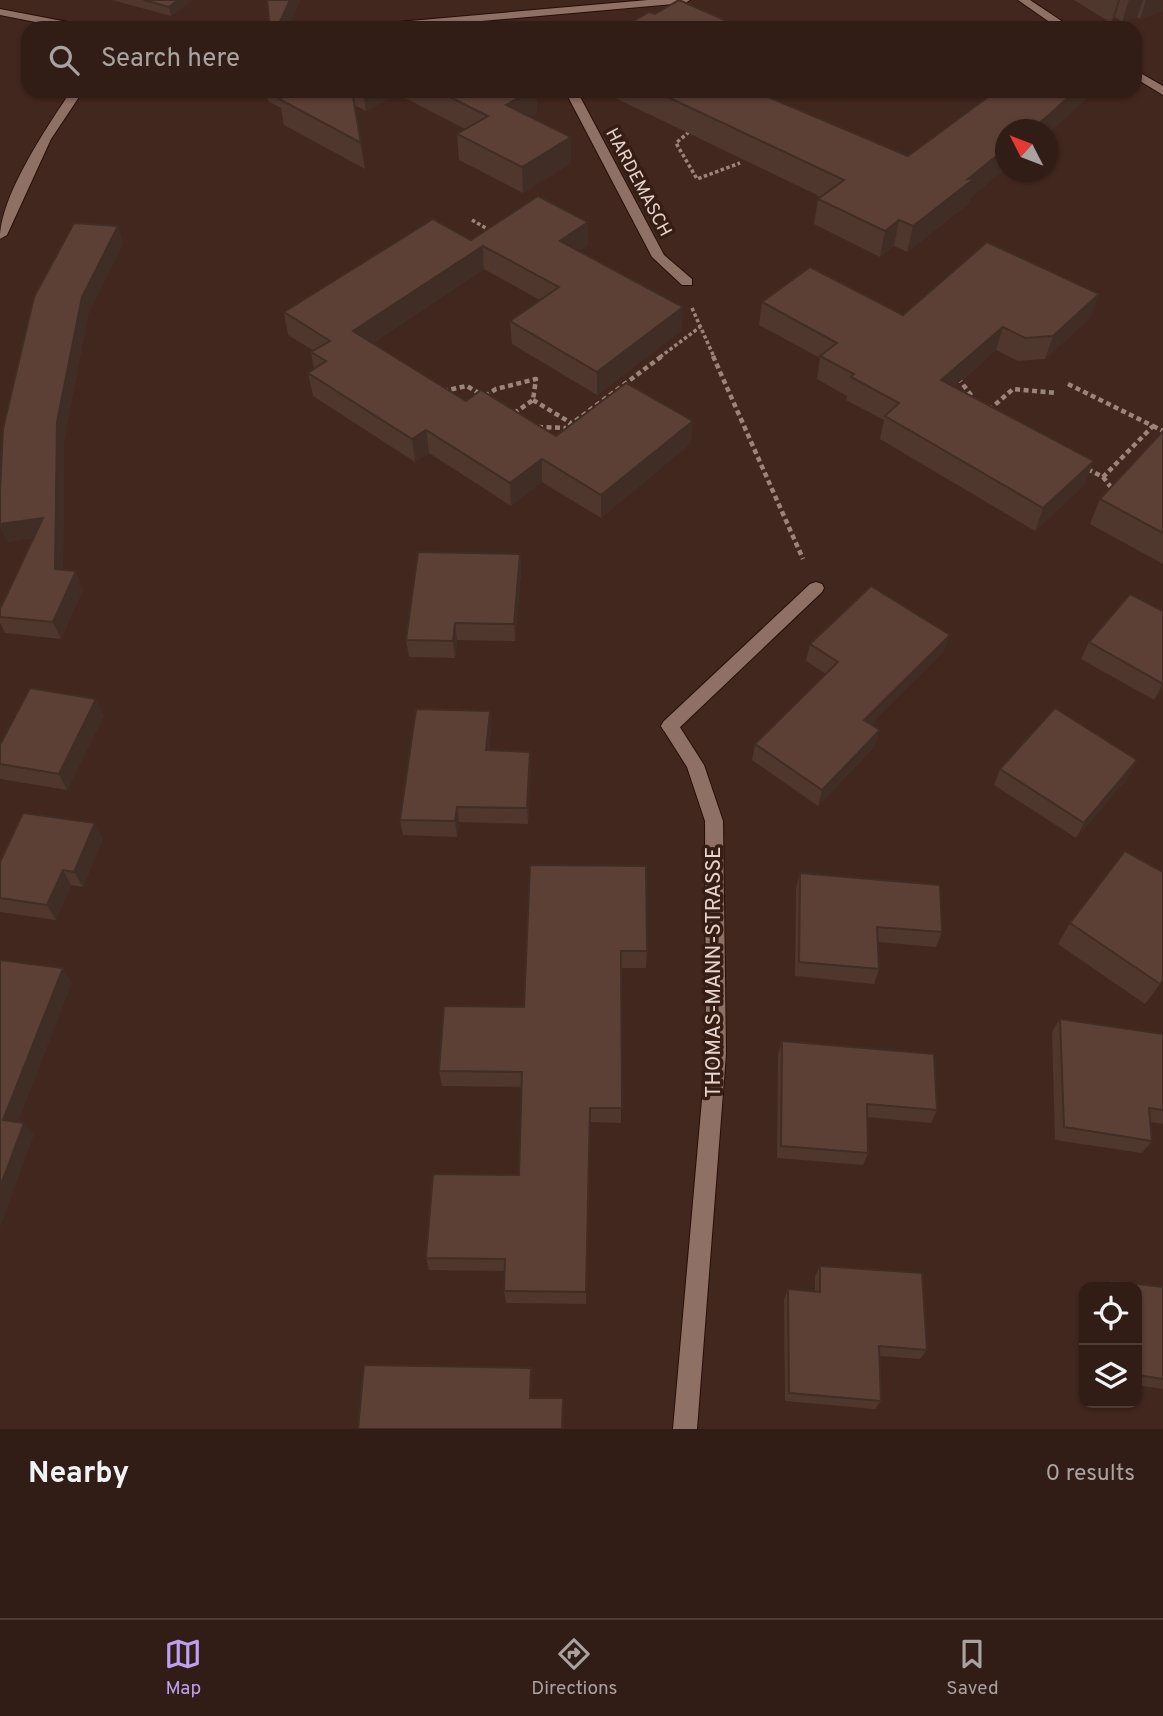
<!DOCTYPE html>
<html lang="en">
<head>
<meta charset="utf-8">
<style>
	body { margin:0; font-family:Overpass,sans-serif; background:#3a261f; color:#f1f3f6 }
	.controls { position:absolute; right:21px; bottom:21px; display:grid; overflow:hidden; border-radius:14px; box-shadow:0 2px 5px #0004 }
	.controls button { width:63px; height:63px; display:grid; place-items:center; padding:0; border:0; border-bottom:2px solid #4d3b35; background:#321d16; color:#f1f3f6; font:35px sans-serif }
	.compass { position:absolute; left:995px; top:119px; width:63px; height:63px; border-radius:50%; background:#321d16; box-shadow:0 2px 5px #0004; rotate:312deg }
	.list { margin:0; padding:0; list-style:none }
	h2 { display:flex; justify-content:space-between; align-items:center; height:91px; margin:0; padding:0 28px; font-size:30px }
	h2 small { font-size:23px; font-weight:400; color:#a8a2a1 }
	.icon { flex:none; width:38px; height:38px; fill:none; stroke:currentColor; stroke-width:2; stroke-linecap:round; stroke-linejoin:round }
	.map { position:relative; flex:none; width:1163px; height:1429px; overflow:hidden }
	.search { position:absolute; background:#321d16; box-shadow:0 2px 5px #0004; left:21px; right:21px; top:21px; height:77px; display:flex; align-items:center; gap:18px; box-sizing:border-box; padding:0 24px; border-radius:21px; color:#a8a2a1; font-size:26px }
	.sheet { height:189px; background:#321d16 }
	nav { display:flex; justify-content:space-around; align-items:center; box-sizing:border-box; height:98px; border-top:2px solid #4d3b35; background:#321d16; font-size:19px; color:#a8a2a1 }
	nav a { display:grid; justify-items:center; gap:4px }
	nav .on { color:#bca0f2 }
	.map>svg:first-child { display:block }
</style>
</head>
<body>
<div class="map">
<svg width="1163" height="1429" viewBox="0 0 1163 1429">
	<rect width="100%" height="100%" fill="#42271e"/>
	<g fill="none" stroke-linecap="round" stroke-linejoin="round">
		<defs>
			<path id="lane" d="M816,582L822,584L824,588L822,592L676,731H664L661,726L664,721L810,584Z"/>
			<g id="street">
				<path d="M648,0H690L685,3L402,28H358L364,25Z"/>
				<path d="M0,9L83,25L89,28H66L0,15Z"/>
				<path d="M71,91H83L51,139L7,235L0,239C0,196 47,127 71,91Z"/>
				<path d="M565,91H577L664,255L692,279V285H682L652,257Z"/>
				<path d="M670,719L676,721L704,765L723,821L726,1054L697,1429H673L706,1054L705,821L687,767L661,726L664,721Z"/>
			</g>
			<g id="secondary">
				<path d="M1018,0H1030L1072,28H1058Z"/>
				<path d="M1135,70L1163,86V95L1135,78Z"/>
			</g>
		</defs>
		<use href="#lane" stroke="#270f07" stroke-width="2"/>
		<use href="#street" stroke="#270f07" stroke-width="2"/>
		<use href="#secondary" stroke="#270f07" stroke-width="2"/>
		<g stroke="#9a847c" stroke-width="3.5" stroke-dasharray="3.5 2.5" stroke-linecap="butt">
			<path d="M689,132L676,143L697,179L740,163"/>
			<path d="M472,220L491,231"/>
			<path d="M692,308L714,357"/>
			<path d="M660,357L700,327"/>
		</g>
		<g stroke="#9a847c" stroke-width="4.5" stroke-dasharray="5 3.5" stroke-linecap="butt">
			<path d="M713,356L803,559"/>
			<path d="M958,378L974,399"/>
			<path d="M1068,384L1153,426L1103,477L1087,469"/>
			<path d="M443,391L467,386L480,394"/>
			<path d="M485,396L496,389L536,379L533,400L513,414"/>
			<path d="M533,400L571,423"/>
			<path d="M989,410L1013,389L1057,393"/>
			<path d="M1153,426L1163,431"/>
			<path d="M538,427L566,428"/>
			<path d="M570,431L566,428L662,356"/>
			<path d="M1103,477L1113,490"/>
		</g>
		<use href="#lane" fill="#8f7065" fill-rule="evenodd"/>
		<use href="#street" fill="#8f7065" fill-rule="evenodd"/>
		<use href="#secondary" fill="#8f7065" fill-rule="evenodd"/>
	</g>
	<g fill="#4f372e">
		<path d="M112,0H192L171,16Z"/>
		<path d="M1074,0H1163V11L1140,19L1137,17L1122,22L1115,17L1111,23Z"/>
		<path d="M266,91H536L537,113L530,117L571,163L523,193L459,160L457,134L465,129L409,100L395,95L366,111L354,105L365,169L284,125L281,108L268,101Z"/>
		<path d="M605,91H754L908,156L989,96L976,91H1092V94L970,198L968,204L907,252L894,246L880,257L814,224L818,199L821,197L605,93Z"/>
		<path d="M588,222V245L579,251L682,330L597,395L512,344L510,321L540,300L484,269L373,343L466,401L556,436L691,443L601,518L542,482L511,506L429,453L415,462L313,396L308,373L314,369L311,352L314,351L288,335L284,312L471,240Z"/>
		<path d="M124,243L88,315L64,440L63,570L83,589L61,639L5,633L0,623V609L34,538L7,542L0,492Z"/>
		<path d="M762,302L903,315L1091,317L1045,359L1018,361L996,350L954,387L1085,484L1035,531L880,439L884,420L846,400L847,396L817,379L820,358L759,325Z"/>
		<path d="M1163,431V564L1090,524L1100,499Z"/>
		<path d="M520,554L521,572L515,641L457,640L455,658L409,657L406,640Z"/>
		<path d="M1163,611V689L1154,700L1081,659L1089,642Z"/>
		<path d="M810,644L944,651L871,724L875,746L818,806L752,760L755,744L826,674L806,661Z"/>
		<path d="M490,711L491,727L489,751L531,768L528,824L459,822L457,837L403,835L400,820Z"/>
		<path d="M104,715L67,790L0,779V745Z"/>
		<path d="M1137,760L1129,776L1076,838L994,785L1000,769Z"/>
		<path d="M103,838L83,887L71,885L56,920L0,912V862Z"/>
		<path d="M530,865L647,951L646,968H621V1123L589,1122L586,1304L506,1303L504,1291L505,1271L429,1270L426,1258L519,1175L522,1087L442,1086L439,1071L524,1007Z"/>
		<path d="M800,873L942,932L936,947L878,942L879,969L874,984L795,976L796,888Z"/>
		<path d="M1070,923L1163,980L1145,1004L1058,944Z"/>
		<path d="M1060,1019L1163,1034V1124L1151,1122L1152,1141L1142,1153L1055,1140L1052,1032Z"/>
		<path d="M782,1041L937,1110L931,1123L867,1117L868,1153L863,1165L777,1158L778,1054Z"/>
		<path d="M820,1266L927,1350L920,1359L880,1356L881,1401L875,1409L785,1401L784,1299L788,1289L815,1291V1276Z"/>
		<path d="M1111,1281L1163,1287V1389L1137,1385V1287H1104Z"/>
	</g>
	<g fill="#402d26">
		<path d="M178,0H192L171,16L169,7Z"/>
		<path d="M290,0H301L288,28H277Z"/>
		<path d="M1118,0H1120L1115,17L1111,23Z"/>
		<path d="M1129,0H1143L1137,17L1122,22Z"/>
		<path d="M1146,0H1163V11L1140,19Z"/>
		<path d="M727,21V28H715Z"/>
		<path d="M363,91H395V95L366,111Z"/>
		<path d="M530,91H536L537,113L507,131L506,105Z"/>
		<path d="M1075,91H1092V94L1047,135V130H1031Z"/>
		<path d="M571,137V163L523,193L522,167Z"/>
		<path d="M1005,149V169L970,198L968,204L907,252L913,226L968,179Z"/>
		<path d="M899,220L894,246L880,257L885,231Z"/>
		<path d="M588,222V245L560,264V241Z"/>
		<path d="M118,226L124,243L88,315L64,440L63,587L55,569L57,422L82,297Z"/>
		<path d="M483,246L484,269L356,354L353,331Z"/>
		<path d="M1099,294L1091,317L1045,359L1053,336Z"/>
		<path d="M683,307L682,330L597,395V372Z"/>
		<path d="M1003,327L996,350L935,403L941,380Z"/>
		<path d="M693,421L691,443L601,518V495Z"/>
		<path d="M426,430L429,453L415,462L412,439Z"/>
		<path d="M542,459V482L511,506L510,483Z"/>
		<path d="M1094,461L1085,484L1035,531L1043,508Z"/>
		<path d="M43,518L51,536L7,542L0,528V524Z"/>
		<path d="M520,554L521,572L515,641L514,624Z"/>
		<path d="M76,571L83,589L61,639L53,622Z"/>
		<path d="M455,623L457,640L455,658L453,641Z"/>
		<path d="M950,635L944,651L860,736L864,720Z"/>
		<path d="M1163,683V689L1154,700Z"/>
		<path d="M96,699L104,715L67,790L59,774Z"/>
		<path d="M490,711L491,727L488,767L486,750Z"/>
		<path d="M880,730L875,746L818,806L822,790Z"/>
		<path d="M530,752L531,768L528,824L527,808Z"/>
		<path d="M1137,760L1129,776L1076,838L1084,823Z"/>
		<path d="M457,807L459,822L457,837L455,821Z"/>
		<path d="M95,823L103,838L83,887L74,872Z"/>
		<path d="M63,870L71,885L56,920L47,905Z"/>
		<path d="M63,968L72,983L14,1133L3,1120Z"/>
		<path d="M24,1123L34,1135L0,1228V1187Z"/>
		<path d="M531,1368L532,1379L531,1408L530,1398Z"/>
	</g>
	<g fill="#5c4036" stroke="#402d26" stroke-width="2">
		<path d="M143,0H178L169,7Z"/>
		<path d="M267,0H290L277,28H270Z"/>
		<path d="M679,0L727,21L715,28H622L649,12L655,14Z"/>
		<path d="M394,24L403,28H386Z"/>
		<path d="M291,91H352L361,143L279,99L293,92Z"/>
		<path d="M438,91H530L506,105L571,137L522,167L457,134L488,116Z"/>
		<path d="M655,91H754L908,156L996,91H1075L1050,114L1031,130H1005V149L968,179L975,178L913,226L899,220L885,231L818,199L844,180Z"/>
		<path d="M538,196L588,222L560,241L683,307L597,372L510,321L559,287L483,246L353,331L466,401L481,390L556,436L626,383L693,421L601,495L542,459L510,483L426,430L412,439L308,373L326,361L311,352L330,341L284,312L433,219L471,240Z"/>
		<path d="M74,223L118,226L82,297L57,422L55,569L76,571L53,622L0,617V609L43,518L0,524V492L3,429L34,297Z"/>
		<path d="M987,242L1099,294L1053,336L1025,338L1003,327L941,380L1094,461L1043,508L885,416L899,403L851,377L854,374L820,356L837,343L762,302L810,267L903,315Z"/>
		<path d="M1163,431V533L1100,499Z"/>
		<path d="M418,552L520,554L514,624L455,623L453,641L406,640Z"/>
		<path d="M871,586L950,635L864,720L880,730L822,790L755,744L838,662L810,644Z"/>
		<path d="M1130,594L1163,611V684L1089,642Z"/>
		<path d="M30,688L96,699L59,774L0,764V745Z"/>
		<path d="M1055,708L1137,760L1084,823L1000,769Z"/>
		<path d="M416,709L490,711L486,750L530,752L527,808L457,807L455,821L400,820Z"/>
		<path d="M23,813L95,823L74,872L63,870L47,905L0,898V862Z"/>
		<path d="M1125,851L1163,872V980L1160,984L1070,923Z"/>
		<path d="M530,865L646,866L647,951H621L622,1108H590L586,1292L504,1291L505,1259L426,1258L433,1174L519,1175L522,1072L439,1071L444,1006L524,1007Z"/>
		<path d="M800,873L940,885L942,932L877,927L879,969L799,962Z"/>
		<path d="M0,960L63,968L3,1120L24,1123L0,1187Z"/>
		<path d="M1060,1019L1163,1034V1110L1149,1108L1152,1141L1064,1127Z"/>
		<path d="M782,1041L934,1054L937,1110L867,1104L868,1153L781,1146Z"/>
		<path d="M820,1266L922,1273L927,1350L879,1346L881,1401L789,1393L788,1289L820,1292Z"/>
		<path d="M1111,1281L1163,1287V1379L1137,1375V1287H1112Z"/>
		<path d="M364,1365L531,1368L530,1398H563L562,1429H358Z"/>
	</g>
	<g text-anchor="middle" stroke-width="7" stroke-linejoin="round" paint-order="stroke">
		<g font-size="18" fill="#e6d4ce" stroke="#371e14">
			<text transform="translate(639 182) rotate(62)" y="6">HARDEMASCH</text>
		</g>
		<g font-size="21" fill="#e6d4ce" stroke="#371e14">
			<text transform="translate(713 972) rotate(-90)" y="7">THOMAS-MANN-STRASSE</text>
		</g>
	</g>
</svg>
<div class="controls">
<button><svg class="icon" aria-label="locate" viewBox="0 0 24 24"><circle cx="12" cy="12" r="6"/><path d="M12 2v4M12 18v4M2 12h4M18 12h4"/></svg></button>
<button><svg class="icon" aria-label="layers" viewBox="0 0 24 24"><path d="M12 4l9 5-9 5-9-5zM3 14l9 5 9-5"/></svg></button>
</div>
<svg class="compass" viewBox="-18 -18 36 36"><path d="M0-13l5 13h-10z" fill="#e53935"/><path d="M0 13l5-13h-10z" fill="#a8a2a1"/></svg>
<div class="search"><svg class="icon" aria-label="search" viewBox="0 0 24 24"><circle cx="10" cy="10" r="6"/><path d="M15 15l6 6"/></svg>Search here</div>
</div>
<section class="sheet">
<h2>Nearby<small>0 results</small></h2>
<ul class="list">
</ul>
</section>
<nav>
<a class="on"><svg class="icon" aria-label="map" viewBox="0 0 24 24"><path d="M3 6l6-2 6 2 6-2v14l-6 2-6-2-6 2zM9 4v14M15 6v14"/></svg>Map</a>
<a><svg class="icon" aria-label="directions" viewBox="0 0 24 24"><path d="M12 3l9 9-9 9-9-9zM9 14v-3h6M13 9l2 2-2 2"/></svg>Directions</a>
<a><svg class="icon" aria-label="saved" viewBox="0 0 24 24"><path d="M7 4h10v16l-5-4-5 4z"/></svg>Saved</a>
</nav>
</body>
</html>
